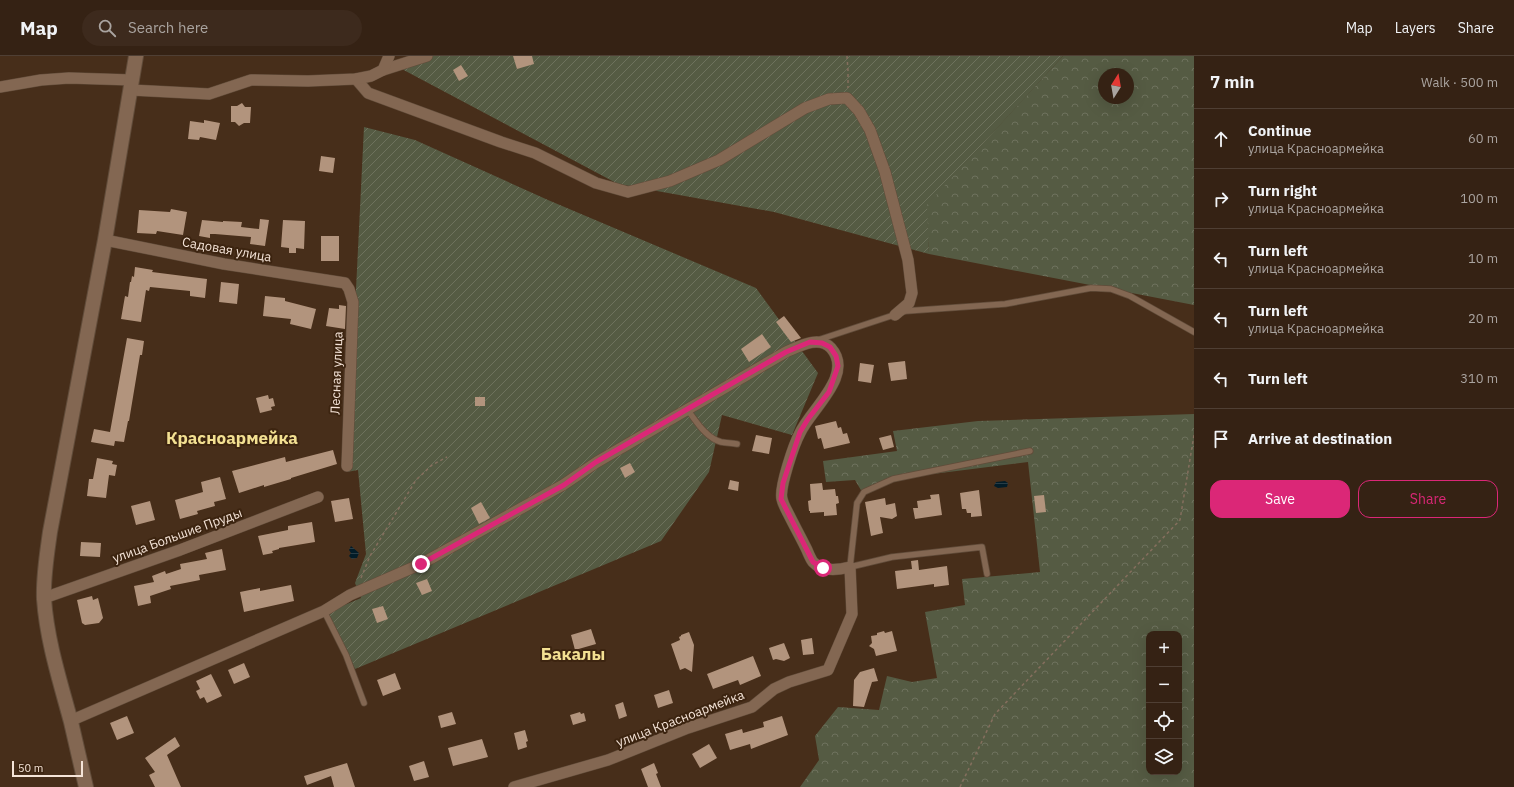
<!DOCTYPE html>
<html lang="en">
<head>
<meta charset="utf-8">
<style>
	body { margin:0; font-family:"IBM Plex Sans",sans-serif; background:#3d2a1d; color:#f1f3f6 }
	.controls { position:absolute; right:12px; bottom:12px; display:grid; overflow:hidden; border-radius:8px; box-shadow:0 4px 16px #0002 }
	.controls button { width:36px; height:36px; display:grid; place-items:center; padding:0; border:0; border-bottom:1px solid #4f3f34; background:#352214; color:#f1f3f6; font:20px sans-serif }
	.compass { position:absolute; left:1098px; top:12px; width:36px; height:36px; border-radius:50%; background:#352214; box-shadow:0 4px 16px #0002; rotate:11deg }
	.scale { position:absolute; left:12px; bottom:10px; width:71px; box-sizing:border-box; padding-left:4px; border:2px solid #f5e4d8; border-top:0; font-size:11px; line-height:14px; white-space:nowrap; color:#f5e4d8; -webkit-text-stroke:3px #3c2410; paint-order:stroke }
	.stop { position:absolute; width:12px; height:12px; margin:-9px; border:3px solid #db2777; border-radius:50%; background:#fff }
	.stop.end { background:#db2777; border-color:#fff; box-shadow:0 1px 4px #0008 }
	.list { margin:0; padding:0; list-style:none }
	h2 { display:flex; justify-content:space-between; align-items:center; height:52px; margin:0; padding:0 16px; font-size:17px }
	h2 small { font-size:13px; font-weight:400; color:#aaa4a0 }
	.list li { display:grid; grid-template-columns:26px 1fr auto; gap:12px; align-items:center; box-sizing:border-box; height:60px; padding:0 16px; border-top:1px solid #4f3f34 }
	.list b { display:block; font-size:15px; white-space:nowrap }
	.list p { margin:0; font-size:13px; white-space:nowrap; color:#aaa4a0 }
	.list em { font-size:13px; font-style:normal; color:#aaa4a0 }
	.actions { display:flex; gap:8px; padding:12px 16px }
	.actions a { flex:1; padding:9px 0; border:1px solid #db2777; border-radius:12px; text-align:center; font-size:14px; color:#db2777 }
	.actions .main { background:#db2777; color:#fff }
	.icon { flex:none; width:22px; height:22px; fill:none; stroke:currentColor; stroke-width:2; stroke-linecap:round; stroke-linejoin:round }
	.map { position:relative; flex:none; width:1194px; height:731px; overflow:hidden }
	header { display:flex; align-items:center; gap:24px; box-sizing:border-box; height:56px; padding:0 20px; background:#352214; border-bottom:1px solid #4f3f34 }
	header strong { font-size:19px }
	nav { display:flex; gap:22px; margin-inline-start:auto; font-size:14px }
	.search { width:280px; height:36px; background:#3d2a1d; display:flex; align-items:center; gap:10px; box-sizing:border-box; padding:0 14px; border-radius:22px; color:#aaa4a0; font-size:15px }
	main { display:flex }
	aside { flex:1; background:#352214 }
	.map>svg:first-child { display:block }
</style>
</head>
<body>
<header>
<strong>Map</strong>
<div class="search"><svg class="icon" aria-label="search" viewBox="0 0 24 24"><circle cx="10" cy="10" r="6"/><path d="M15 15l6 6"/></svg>Search here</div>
<nav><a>Map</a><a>Layers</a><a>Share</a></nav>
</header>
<main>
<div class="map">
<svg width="1194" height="731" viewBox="0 0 1194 731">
	<defs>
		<pattern id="forest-crowns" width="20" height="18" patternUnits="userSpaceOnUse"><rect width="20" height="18" fill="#555b43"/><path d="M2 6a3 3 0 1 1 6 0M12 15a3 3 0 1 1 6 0" fill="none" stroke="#6e725d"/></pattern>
		<pattern id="garden-furrows" width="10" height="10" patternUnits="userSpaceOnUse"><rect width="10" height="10" fill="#555b43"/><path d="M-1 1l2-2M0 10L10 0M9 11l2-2" fill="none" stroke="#6e725d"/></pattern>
		<pattern id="water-rules" width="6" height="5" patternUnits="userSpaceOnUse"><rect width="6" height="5" fill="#021c28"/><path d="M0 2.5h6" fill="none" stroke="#283d46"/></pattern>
	</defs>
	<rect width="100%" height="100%" fill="#472e1a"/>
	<g fill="url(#forest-crowns)" fill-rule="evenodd">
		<path d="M1063,0H1194V249L929,198L926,149ZM1104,18H1128V42H1104Z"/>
		<path d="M1194,358V731H800L819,704L815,680L838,651L879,654L887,620L912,626L937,622L925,556L965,549L962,523L1040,516L1028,406L893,423L862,436L855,424L826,426L823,405L897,395L893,375L978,365ZM1149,578H1179V716H1149Z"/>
	</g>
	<g fill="url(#garden-furrows)">
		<path d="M432,0H1063L927,149L929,198L774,156L618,128L398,11Z"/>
		<path d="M364,71L415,84L548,144L756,232L818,317L792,379L722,359L709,416L661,485L355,613L328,556L361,542L355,527L366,498L358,414L347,416Z"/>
	</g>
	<g fill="url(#water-rules)">
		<path d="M1005,425L1008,427L1007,431L998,432L994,430L996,426Z"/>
		<path d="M351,490L359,497L357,502L352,503L349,500L351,497L349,494Z"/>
	</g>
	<g fill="#b2947d">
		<path d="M513,0H532L534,8L517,13Z"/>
		<path d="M461,9L468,20L459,25L453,14Z"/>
		<path d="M242,47L245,51H251L250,67H244L239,70L235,66H231V50H237Z"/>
		<path d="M204,64L220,67L216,84L200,81L199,84L188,83L190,65L204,67Z"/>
		<path d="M321,100L335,102L333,117L319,115Z"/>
		<path d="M171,153L187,156L183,179L157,175L156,178L137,177L139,154L170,156Z"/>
		<path d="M260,163L269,164L265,190L250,188L251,181L215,178H210V182L199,180L202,164L223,166V165L242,166L241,171L259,173Z"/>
		<path d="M283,164L305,165L304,193L296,192V197H289V192L281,191Z"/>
		<rect x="321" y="180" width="18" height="25"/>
		<path d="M135,211L153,214L152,216L207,223L205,242L190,240V235L150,231L149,235L146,234L141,266L121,263L125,240L128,241L130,226H131L132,220L134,221Z"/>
		<path d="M221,226L239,228L237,248L219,246Z"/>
		<path d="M265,240L285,242V245L316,253L311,273L290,268L291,263L263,260Z"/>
		<path d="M339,249L346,250L345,273L326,270L329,252L339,253Z"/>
		<path d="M784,260L801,282L791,286L776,266Z"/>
		<path d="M762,278L771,291L749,306L741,293Z"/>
		<path d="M127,282L144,285L142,299H140L129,365H128L124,386L115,385L114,390L91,386L94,373L110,376Z"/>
		<path d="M905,305L907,323L891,325L888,307Z"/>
		<path d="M860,307L874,309L871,327L858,325Z"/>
		<path d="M268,339L269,343L273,342L275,350L271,351L272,354L260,357L256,342Z"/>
		<rect x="475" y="341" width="10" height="9"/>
		<path d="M836,365L838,372L841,371L843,378L847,377L850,387L824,393L821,382L818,383L815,370Z"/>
		<path d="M756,379L772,382L769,398L752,395Z"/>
		<path d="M891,379L894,391L883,394L879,382Z"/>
		<path d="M333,394L337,408L291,422V423L264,431V429L239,437L232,415L285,401L286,406Z"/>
		<path d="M97,402L113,405L112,408L117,409L115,420L109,419L106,442L87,440L89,423H93Z"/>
		<path d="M630,407L635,416L625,422L620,412Z"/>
		<path d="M220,421L226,443L214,446L215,450L197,455L198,458L180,463L175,444L203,436L201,426Z"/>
		<path d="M730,424L739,426L738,435L728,433Z"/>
		<path d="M822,427L823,434L835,433L836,440H838L839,447L836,448L837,459L824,460V456L810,457V455H809L808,445L811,444L810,428Z"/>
		<path d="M979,434L982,460L971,461V457H967L966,453H962L960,437Z"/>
		<path d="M939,438L942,459L915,463L913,452H918L917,445L931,443L930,439Z"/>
		<path d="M1044,439L1046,456L1036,457L1034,440Z"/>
		<path d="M349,442L353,463L335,466L331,445Z"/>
		<path d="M885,442L886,449L895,447L897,460L892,463L880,461L883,477L871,480L865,446Z"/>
		<path d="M150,445L155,464L136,469L131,450Z"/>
		<path d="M481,446L490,462L479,468L471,452Z"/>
		<path d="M312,466L315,486L279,492V493L272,495L273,497L263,499L258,480L288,474V470Z"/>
		<path d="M81,486L101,487L100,501L80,500Z"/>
		<path d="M222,493L226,514L199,519L200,524L170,530L171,533L150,540L151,547L138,550L134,530L154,526L152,520L165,515L166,518L181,513L180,508L207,503L205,497Z"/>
		<path d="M918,504L919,514L947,510L949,529L934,531V528L897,533L895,515L912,513L911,505Z"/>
		<path d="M427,523L432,535L422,539L416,527Z"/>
		<path d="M291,529L294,545L244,556L240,536L260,532V535Z"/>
		<path d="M92,540L93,544L98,542L103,562L99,567L85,569L82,567L77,544Z"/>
		<path d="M383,550L388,563L377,567L372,553Z"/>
		<path d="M591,573L596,588L575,594L571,579Z"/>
		<path d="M884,575L885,577L892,575L897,595L876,600L874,593L869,590L872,587L871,580L877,579V577Z"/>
		<path d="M689,576L694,589L692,616L685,612L680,614L671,588L680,584L679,581L681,580V579Z"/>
		<path d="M812,582L814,598L803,599L801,584Z"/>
		<path d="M784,587L790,602L784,605L776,603L773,604L769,592Z"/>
		<path d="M753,600L761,620L740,629L738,624L713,633L707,618Z"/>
		<path d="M244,607L250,621L234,628L228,614Z"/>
		<path d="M874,612L878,625L872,626L864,651L853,650L854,624L860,616Z"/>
		<path d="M395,617L401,633L383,640L377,624Z"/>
		<path d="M211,618L222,640L207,647L204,641L200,643L196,635L200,633L196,625Z"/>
		<path d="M669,634L673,647L658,652L654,639Z"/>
		<path d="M623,646L627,660L619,663L615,649Z"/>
		<path d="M452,656L456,668L441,672L438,660Z"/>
		<path d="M580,656L581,658L584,657L586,665L573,669L570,659Z"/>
		<path d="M127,660L134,677L117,684L110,667Z"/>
		<path d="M782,660L788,679L751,693L750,688L730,694L725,678L742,673L743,677L764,671L763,666Z"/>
		<path d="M525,674L528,685L526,686L527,691L518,694L514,677Z"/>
		<path d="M175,681L180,690L167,699L181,731H155L149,719L155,716L145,702Z"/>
		<path d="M482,683L488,701L453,710L448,692Z"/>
		<path d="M709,688L717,702L700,712L692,698Z"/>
		<path d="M424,705L429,721L414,725L409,710Z"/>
		<path d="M347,707L355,731H334L331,720L307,729L304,720Z"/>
		<path d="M654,707L658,717L656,718L661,731H648L641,713Z"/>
	</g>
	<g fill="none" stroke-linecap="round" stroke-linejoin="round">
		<defs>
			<g id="service">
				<path d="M818,284L906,255L1005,248L1091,232L1111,233L1130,240L1194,276"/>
				<path d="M687,353C696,365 706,382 721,386C726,387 732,387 737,388"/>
				<path d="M987,518L982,491L892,501L850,511L857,447L864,436L893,423L1030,395"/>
				<path d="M324,555L346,599L364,647"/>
			</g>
			<g id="minor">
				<path d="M383,14L427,0"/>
				<path d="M356,23L368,37L501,86L535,97L596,127L628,136L670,125L719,104L805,52L829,43L847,42L859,55L870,74L885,116L908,204L912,237L909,247L895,259"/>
				<path d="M0,31L41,24L69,22L132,24"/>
				<path d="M131,34L209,38L251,24L308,25L356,23L371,20L383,14L389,0"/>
				<path d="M105,184L224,208L345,227L349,233L353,246L347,410"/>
				<path d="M44,542L180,494L318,441"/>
				<path d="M70,665L324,555L350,539L421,508L563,429L597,406L786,296C800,290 819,279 831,292C855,319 810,354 800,377C794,388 779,432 782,443C783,448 786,453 788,457C794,469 800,480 806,492C808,496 810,502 813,506C822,516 838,514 850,511L852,558L828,614L789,626L774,633L752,651L688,672L608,704L514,731"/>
			</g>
			<path id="tertiary" d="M86,731C81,709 76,687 71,666C60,625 47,585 44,543C43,521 47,498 50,476L105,184L136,0"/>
		</defs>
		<use href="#service" stroke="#614c3a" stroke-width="7"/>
		<use href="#minor" stroke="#614c3a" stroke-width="12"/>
		<use href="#tertiary" stroke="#614c3a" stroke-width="16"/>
		<g stroke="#856f5e" stroke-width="1.5" stroke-dasharray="3 3" stroke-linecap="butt">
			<path d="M847,0L848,15V32"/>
			<path d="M361,522L370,500L416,424L432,409L447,401"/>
			<path d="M960,731L995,658L1180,464L1194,379"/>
		</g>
		<use href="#service" stroke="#836752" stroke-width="5.5"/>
		<use href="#minor" stroke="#836752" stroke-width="11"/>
		<use href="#tertiary" stroke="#836752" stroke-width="14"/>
	</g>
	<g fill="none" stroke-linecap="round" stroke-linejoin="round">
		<path stroke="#db2777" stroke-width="5" d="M421,508L564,429L596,406L786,296L810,286L822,287L830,291L836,300L838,310L829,336L808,363L800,376L783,427L781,443L813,506L823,512"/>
	</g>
	<g text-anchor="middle" stroke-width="4" stroke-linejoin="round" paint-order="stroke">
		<g font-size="13" fill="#f5e4d8" stroke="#3c2410">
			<text transform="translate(227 193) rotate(10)" y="5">Садовая улица</text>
			<text transform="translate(336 317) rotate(-88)" y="5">Лесная улица</text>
			<text transform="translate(177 479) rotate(-20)" y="5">улица Большие Пруды</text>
			<text transform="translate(680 662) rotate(-21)" y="5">улица Красноармейка</text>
		</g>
		<g font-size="17" font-weight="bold" fill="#f3e092" stroke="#3c2410">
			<text x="232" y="388">Красноармейка</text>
			<text x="573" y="604">Бакалы</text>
		</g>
	</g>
</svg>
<div class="controls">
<button>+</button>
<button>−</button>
<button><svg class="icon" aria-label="locate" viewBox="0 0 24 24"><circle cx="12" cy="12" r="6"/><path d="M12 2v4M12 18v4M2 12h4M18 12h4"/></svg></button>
<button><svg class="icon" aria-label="layers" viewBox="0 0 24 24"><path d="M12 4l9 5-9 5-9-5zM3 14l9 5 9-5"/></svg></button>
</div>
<svg class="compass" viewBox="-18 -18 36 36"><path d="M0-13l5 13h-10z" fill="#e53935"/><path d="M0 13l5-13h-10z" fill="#aaa4a0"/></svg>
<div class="scale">50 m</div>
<div class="stop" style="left:823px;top:512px"></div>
<div class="stop end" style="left:421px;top:508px"></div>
</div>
<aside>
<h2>7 min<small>Walk · 500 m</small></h2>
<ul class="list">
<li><svg class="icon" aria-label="ahead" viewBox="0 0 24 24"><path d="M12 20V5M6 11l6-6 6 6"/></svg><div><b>Continue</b><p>улица Красноармейка</p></div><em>60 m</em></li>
<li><svg class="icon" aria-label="right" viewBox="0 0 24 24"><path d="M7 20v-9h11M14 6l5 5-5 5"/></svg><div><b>Turn right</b><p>улица Красноармейка</p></div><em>100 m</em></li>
<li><svg class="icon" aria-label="left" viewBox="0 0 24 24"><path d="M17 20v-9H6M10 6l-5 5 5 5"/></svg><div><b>Turn left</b><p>улица Красноармейка</p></div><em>10 m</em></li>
<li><svg class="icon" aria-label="left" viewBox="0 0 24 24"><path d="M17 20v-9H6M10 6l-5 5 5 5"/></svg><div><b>Turn left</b><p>улица Красноармейка</p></div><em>20 m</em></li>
<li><svg class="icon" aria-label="left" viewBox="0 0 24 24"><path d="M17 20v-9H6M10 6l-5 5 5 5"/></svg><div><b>Turn left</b></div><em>310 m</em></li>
<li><svg class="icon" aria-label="arrive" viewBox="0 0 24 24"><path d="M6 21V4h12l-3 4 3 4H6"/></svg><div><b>Arrive at destination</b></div></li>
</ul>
<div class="actions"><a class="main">Save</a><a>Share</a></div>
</aside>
</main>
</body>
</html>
